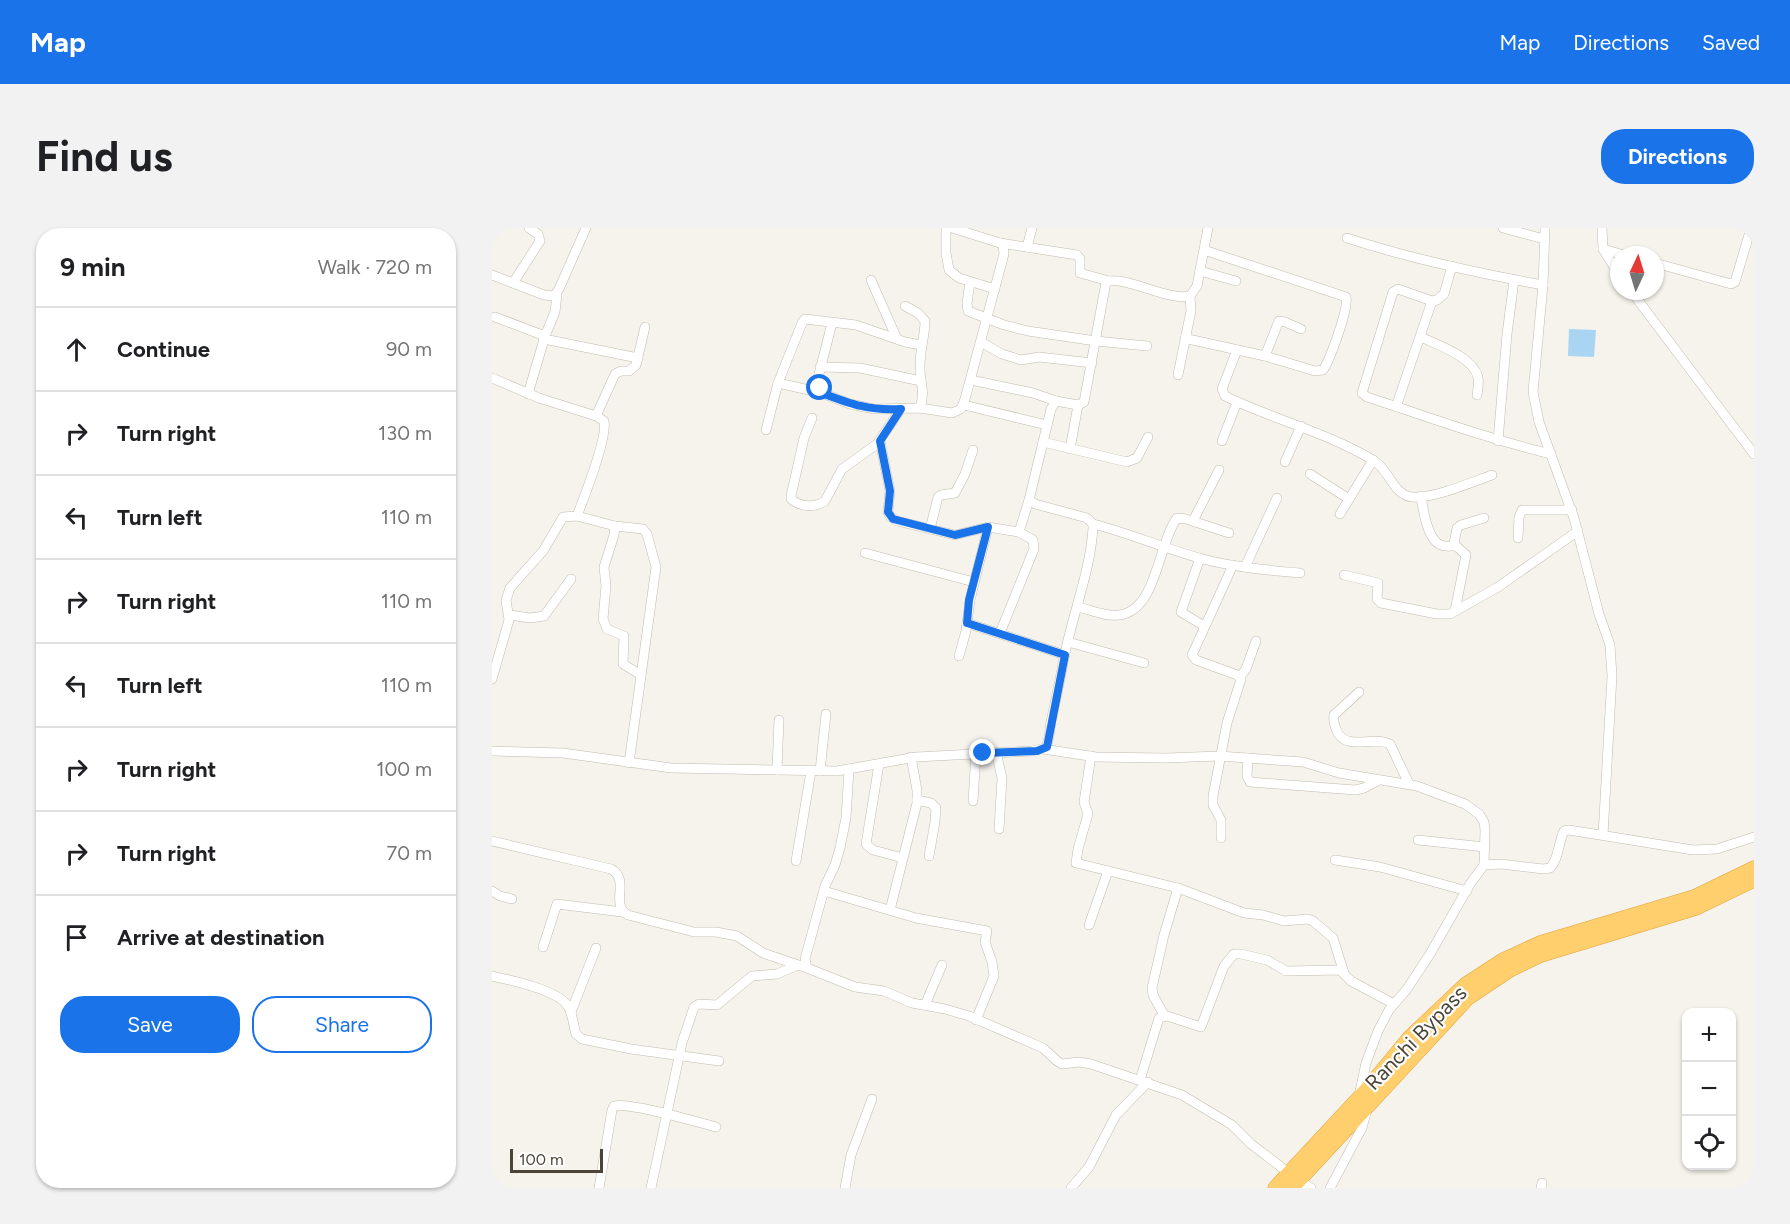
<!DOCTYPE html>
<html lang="en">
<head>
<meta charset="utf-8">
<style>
	body { margin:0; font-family:Figtree,sans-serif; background:#f2f2f2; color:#202124 }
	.controls { position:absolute; right:18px; bottom:18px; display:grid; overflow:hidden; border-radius:12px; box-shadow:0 2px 4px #0004 }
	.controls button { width:54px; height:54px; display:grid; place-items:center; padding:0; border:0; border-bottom:2px solid #e0e0e0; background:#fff; color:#202124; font:30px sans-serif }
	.compass { position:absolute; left:1118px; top:18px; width:54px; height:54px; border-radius:50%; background:#fff; box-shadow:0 2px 4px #0004; rotate:4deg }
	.scale { position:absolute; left:18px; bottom:15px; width:93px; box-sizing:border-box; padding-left:6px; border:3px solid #4b4439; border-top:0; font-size:16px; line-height:21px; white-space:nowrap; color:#4b4439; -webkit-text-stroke:4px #fff; paint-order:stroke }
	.stop { position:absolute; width:18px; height:18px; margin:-14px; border:4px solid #1a73e8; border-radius:50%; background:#fff }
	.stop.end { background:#1a73e8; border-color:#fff; box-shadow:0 2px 6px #0008 }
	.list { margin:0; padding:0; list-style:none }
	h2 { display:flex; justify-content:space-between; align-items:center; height:78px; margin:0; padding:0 24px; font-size:26px }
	h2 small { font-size:20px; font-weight:400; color:#757577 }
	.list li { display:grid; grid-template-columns:39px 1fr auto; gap:18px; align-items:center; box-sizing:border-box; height:84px; padding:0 24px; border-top:2px solid #e0e0e0 }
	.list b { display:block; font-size:22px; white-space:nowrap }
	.list em { font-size:20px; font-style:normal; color:#757577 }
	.actions { display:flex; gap:12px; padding:18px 24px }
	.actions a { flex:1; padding:14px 0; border:2px solid #1a73e8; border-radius:24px; text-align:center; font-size:21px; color:#1a73e8 }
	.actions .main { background:#1a73e8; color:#fff }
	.icon { flex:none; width:33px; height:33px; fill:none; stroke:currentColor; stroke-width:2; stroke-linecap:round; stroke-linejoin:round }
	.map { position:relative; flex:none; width:1262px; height:960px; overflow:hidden; border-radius:24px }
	header { display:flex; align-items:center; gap:36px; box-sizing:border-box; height:84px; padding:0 30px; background:#1a73e8; color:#fff }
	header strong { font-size:28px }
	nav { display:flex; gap:33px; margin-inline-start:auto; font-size:21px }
	.intro { display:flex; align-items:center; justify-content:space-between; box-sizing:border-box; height:144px; padding:0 36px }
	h1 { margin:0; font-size:42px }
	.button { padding:15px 27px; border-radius:24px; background:#1a73e8; color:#fff; font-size:21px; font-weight:700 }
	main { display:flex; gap:36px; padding:0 36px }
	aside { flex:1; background:#fff; border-radius:24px; box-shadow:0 2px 4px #0004 }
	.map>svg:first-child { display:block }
</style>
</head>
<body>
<header>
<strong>Map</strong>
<nav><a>Map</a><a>Directions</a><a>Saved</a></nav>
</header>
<div class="intro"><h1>Find us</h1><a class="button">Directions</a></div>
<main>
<aside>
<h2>9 min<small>Walk · 720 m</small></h2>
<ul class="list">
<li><svg class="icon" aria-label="ahead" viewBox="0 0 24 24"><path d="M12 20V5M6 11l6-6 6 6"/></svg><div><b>Continue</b></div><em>90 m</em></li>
<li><svg class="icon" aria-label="right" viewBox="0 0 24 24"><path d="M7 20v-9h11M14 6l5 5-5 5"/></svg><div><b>Turn right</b></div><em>130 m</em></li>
<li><svg class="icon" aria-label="left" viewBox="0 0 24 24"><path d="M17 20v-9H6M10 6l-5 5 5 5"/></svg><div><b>Turn left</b></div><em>110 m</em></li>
<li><svg class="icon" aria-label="right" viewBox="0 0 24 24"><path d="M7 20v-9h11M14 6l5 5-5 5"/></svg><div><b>Turn right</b></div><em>110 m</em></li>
<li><svg class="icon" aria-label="left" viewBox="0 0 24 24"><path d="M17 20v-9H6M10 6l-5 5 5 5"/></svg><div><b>Turn left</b></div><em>110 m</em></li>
<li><svg class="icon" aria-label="right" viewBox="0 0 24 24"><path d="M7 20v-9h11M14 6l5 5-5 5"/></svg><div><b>Turn right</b></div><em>100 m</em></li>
<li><svg class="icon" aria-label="right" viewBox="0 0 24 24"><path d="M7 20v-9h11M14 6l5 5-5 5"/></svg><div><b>Turn right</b></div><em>70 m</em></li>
<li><svg class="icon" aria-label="arrive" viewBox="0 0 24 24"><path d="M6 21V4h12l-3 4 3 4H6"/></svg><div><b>Arrive at destination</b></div></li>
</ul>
<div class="actions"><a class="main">Save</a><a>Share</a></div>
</aside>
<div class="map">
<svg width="1262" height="960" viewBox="0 0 1262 960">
	<rect width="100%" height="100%" fill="#f6f3ec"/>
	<path fill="#a9d4f2" d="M1077,101L1104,102L1102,129L1076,128Z"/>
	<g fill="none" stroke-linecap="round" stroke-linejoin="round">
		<defs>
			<g id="minor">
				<path d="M454,0V25L457,42L467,50L503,61"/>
				<path d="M1011,0L1052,11"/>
				<path d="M1053,0L1051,57L1041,164L1047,194L1082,290L1107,386L1118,417L1120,448L1111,607"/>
				<path d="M1110,0L1111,21L1127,47"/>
				<path d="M855,10C919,31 985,45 1051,57"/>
				<path d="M508,15L585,27L588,31V45L617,53"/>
				<path d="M535,19L540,0"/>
				<path d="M1111,21L1132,27"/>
				<path d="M712,22L854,69C857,80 838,132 831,142L823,143L773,128L696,111L694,107L699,83L698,68L705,58L716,0"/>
				<path d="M1163,35L1239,56L1243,54L1259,0"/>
				<path d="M960,38L952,66L945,72L940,73L906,61L901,64L870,165L875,169C937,189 996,211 1059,226"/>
				<path d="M708,43L744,53"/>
				<path d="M0,47L52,67L62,68L67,61L94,0"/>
				<path d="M379,52L405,111"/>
				<path d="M478,54L475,75L476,83L512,97L536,103L604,113L655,118"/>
				<path d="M21,55L48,13L46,6L37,0"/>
				<path d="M1139,63L1262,226"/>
				<path d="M413,78L426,85L433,93C433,107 428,122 428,137C427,153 434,162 428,180"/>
				<path d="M3,89L53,108"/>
				<path d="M929,109C946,117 981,129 986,149C987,154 986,161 985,167"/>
				<path d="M52,111L146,130"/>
				<path d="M489,114L510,126L529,132L547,129L600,135"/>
				<path d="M745,122L730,161L733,168C782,192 834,204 881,232C897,241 901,267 920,269C941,271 980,254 1000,247"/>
				<path d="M773,128L787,93L793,94L809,101"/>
				<path d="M328,139L368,140L429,153"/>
				<path d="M686,147L694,107"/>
				<path d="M0,150L47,170L104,188L112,193C116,208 92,270 85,288"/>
				<path d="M479,152L541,165L564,173"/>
				<path d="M286,155L330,165L358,176L382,181L428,180L460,185L469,181L473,171L512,26L511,17L508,15L460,0"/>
				<path d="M330,165L326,150L340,95"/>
				<path d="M36,166L53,108L63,84L65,66"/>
				<path d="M472,177L555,197"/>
				<path d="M904,179L940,73"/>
				<path d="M104,188L123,146L129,143H137L144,137L153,99"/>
				<path d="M320,190L312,210L299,268V271C308,279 323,280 333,273L350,241L385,216L409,181"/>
				<path d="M274,202L286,155L310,95L313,91L364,97L413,114L429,117"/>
				<path d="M388,213L398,263L396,284L398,288L405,293L463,307L496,299L527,304L537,272"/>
				<path d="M730,213L745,174"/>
				<path d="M1006,213L1015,106L1022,52"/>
				<path d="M551,214L635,234L645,230L656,209"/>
				<path d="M578,221L586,177"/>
				<path d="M793,234L809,198"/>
				<path d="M818,246L857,271"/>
				<path d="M929,268C931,281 935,312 949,317C953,319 959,318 963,318"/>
				<path d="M848,286L881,232"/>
				<path d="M701,293L727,242"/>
				<path d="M601,296C637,305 671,320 707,330C740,339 774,342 808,345"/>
				<path d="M123,298L122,307L112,339L114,358L111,391L115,401L132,408L131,436L149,447"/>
				<path d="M438,301L446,269L449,267L463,265L473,246L481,222"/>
				<path d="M1026,310L1027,289L1030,282H1080"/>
				<path d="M373,325L482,354"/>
				<path d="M708,330L689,384L712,398"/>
				<path d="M753,339L785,270"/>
				<path d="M852,347L886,355L885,371L889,375L945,386H958L1006,359L1086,303"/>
				<path d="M586,379C599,382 614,389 627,387C665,383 666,315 685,290L694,291L737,305"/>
				<path d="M963,383L974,327L962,316L965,300L969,297L992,290"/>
				<path d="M18,387L38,390L52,388L79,351"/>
				<path d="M475,395L573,427"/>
				<path d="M508,405L542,321L541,312L527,304"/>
				<path d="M576,414L652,435"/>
				<path d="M467,428L474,403L478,372L496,299"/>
				<path d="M748,449L754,441L764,413"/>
				<path d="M0,451L17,392L14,372L18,360L51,323L71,289L85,288L123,298L151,301L155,306L164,339L137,535"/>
				<path d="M867,464L842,487C841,493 842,496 844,501C853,525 880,507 898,516L917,556"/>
				<path d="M551,521L604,529L674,530L727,528L811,534L847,545L925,558L973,576L987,586L992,594L993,602L992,637"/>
				<path d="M0,523L71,525L179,540L345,543L424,529L540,523L553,520C559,512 557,499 560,489C564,471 568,453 571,435C579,390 598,346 601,300V296L595,290L543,276L537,272L559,181L564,173L586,177L592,174L614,54C634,47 674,73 698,68"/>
				<path d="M504,524L510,550L507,601"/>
				<path d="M599,528L592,574L596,586L586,621L584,635L686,660L752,685L771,687L792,693L816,691L821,693L841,710L852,745"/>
				<path d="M756,530L755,548L758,554L863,562L872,560L885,553"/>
				<path d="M387,536L374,616L381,622L411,630"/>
				<path d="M357,541L354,590L348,620L343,637L333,658L313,731L315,740L363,759L392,763L420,775L453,781L477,788L551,820L565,833L570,836L587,834L599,836L690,867L740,897L759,916L797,945"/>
				<path d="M285,542L287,492"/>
				<path d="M328,543L334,486"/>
				<path d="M425,572L439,575L444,580L443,594L437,628"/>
				<path d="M481,573L484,525"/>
				<path d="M729,610V592L721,577V568L735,495L749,451L745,447L704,432L700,427L741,337"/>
				<path d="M926,612L993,619"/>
				<path d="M0,613L119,641C139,652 117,676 136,687L202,704H224L245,708L271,725L315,740"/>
				<path d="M843,632L888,639L975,663"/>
				<path d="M304,633L319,543"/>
				<path d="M0,663L8,668L20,671"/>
				<path d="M332,663L424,690L495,703L493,714L500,734L502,748L484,792"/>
				<path d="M398,682L425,575V562L419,529"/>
				<path d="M597,697L616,643"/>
				<path d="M51,719L65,676L130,684"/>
				<path d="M0,748C18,752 66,762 76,778C81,786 81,797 84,806L90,811L139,821L227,833"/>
				<path d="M433,777L450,737"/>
				<path d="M79,784L104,720"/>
				<path d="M672,787L661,767L660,760L672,707L686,660"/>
				<path d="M648,852L667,790L675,788L709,799L732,738L742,726H749L775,732L794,743L848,742L859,753L902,776"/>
				<path d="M867,868L874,835L886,803L897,782L915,761L938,726L978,656L992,637L1009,636L1051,641L1058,640C1067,631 1066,615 1072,603L1077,602L1201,622L1225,621L1262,609"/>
				<path d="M807,953L819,960"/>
				<path d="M107,960L120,882L122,878C138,874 205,894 224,899"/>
				<path d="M159,960L190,815L202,779L207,776L225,777L260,748L285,746L306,737"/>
				<path d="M353,960L359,927L380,871"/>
				<path d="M579,960L597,939L624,887L656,854"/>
				<path d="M838,960L870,900L875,881"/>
				<path d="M1049,960L1050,955"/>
			</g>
			<g id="highway">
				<path d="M783,960L874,862L917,810L974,756L1011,732L1048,715L1202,669L1262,640"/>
				<path d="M800,960L976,770L1018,742L1049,727L1204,680L1262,652"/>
			</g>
		</defs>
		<use href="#minor" stroke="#c2bbae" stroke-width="10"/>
		<use href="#highway" stroke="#e0a43c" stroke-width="15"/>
		<use href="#minor" stroke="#fff" stroke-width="9"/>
		<use href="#highway" stroke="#ffcf6e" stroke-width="14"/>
	</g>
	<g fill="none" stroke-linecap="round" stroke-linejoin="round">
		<path stroke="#1a73e8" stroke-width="8" d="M328,160L330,165C359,176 377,183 409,181L388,213L398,263L396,284L401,291L463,307L496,299L477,372L475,395L573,427L555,519L545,523L491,525"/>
	</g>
	<g text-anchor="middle" stroke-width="4.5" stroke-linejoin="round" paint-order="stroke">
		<g font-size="21" fill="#4b4439" stroke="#fff">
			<text transform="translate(924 810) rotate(-46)" y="7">Ranchi Bypass</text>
		</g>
	</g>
</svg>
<div class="controls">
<button>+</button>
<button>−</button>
<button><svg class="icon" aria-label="locate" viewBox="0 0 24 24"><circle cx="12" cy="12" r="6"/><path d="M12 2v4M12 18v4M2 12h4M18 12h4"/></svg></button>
</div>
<svg class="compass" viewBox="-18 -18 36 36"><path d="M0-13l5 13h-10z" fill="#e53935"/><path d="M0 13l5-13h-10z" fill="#757577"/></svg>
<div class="scale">100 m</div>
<div class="stop" style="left:328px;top:160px"></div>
<div class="stop end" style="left:491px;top:525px"></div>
</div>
</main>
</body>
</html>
